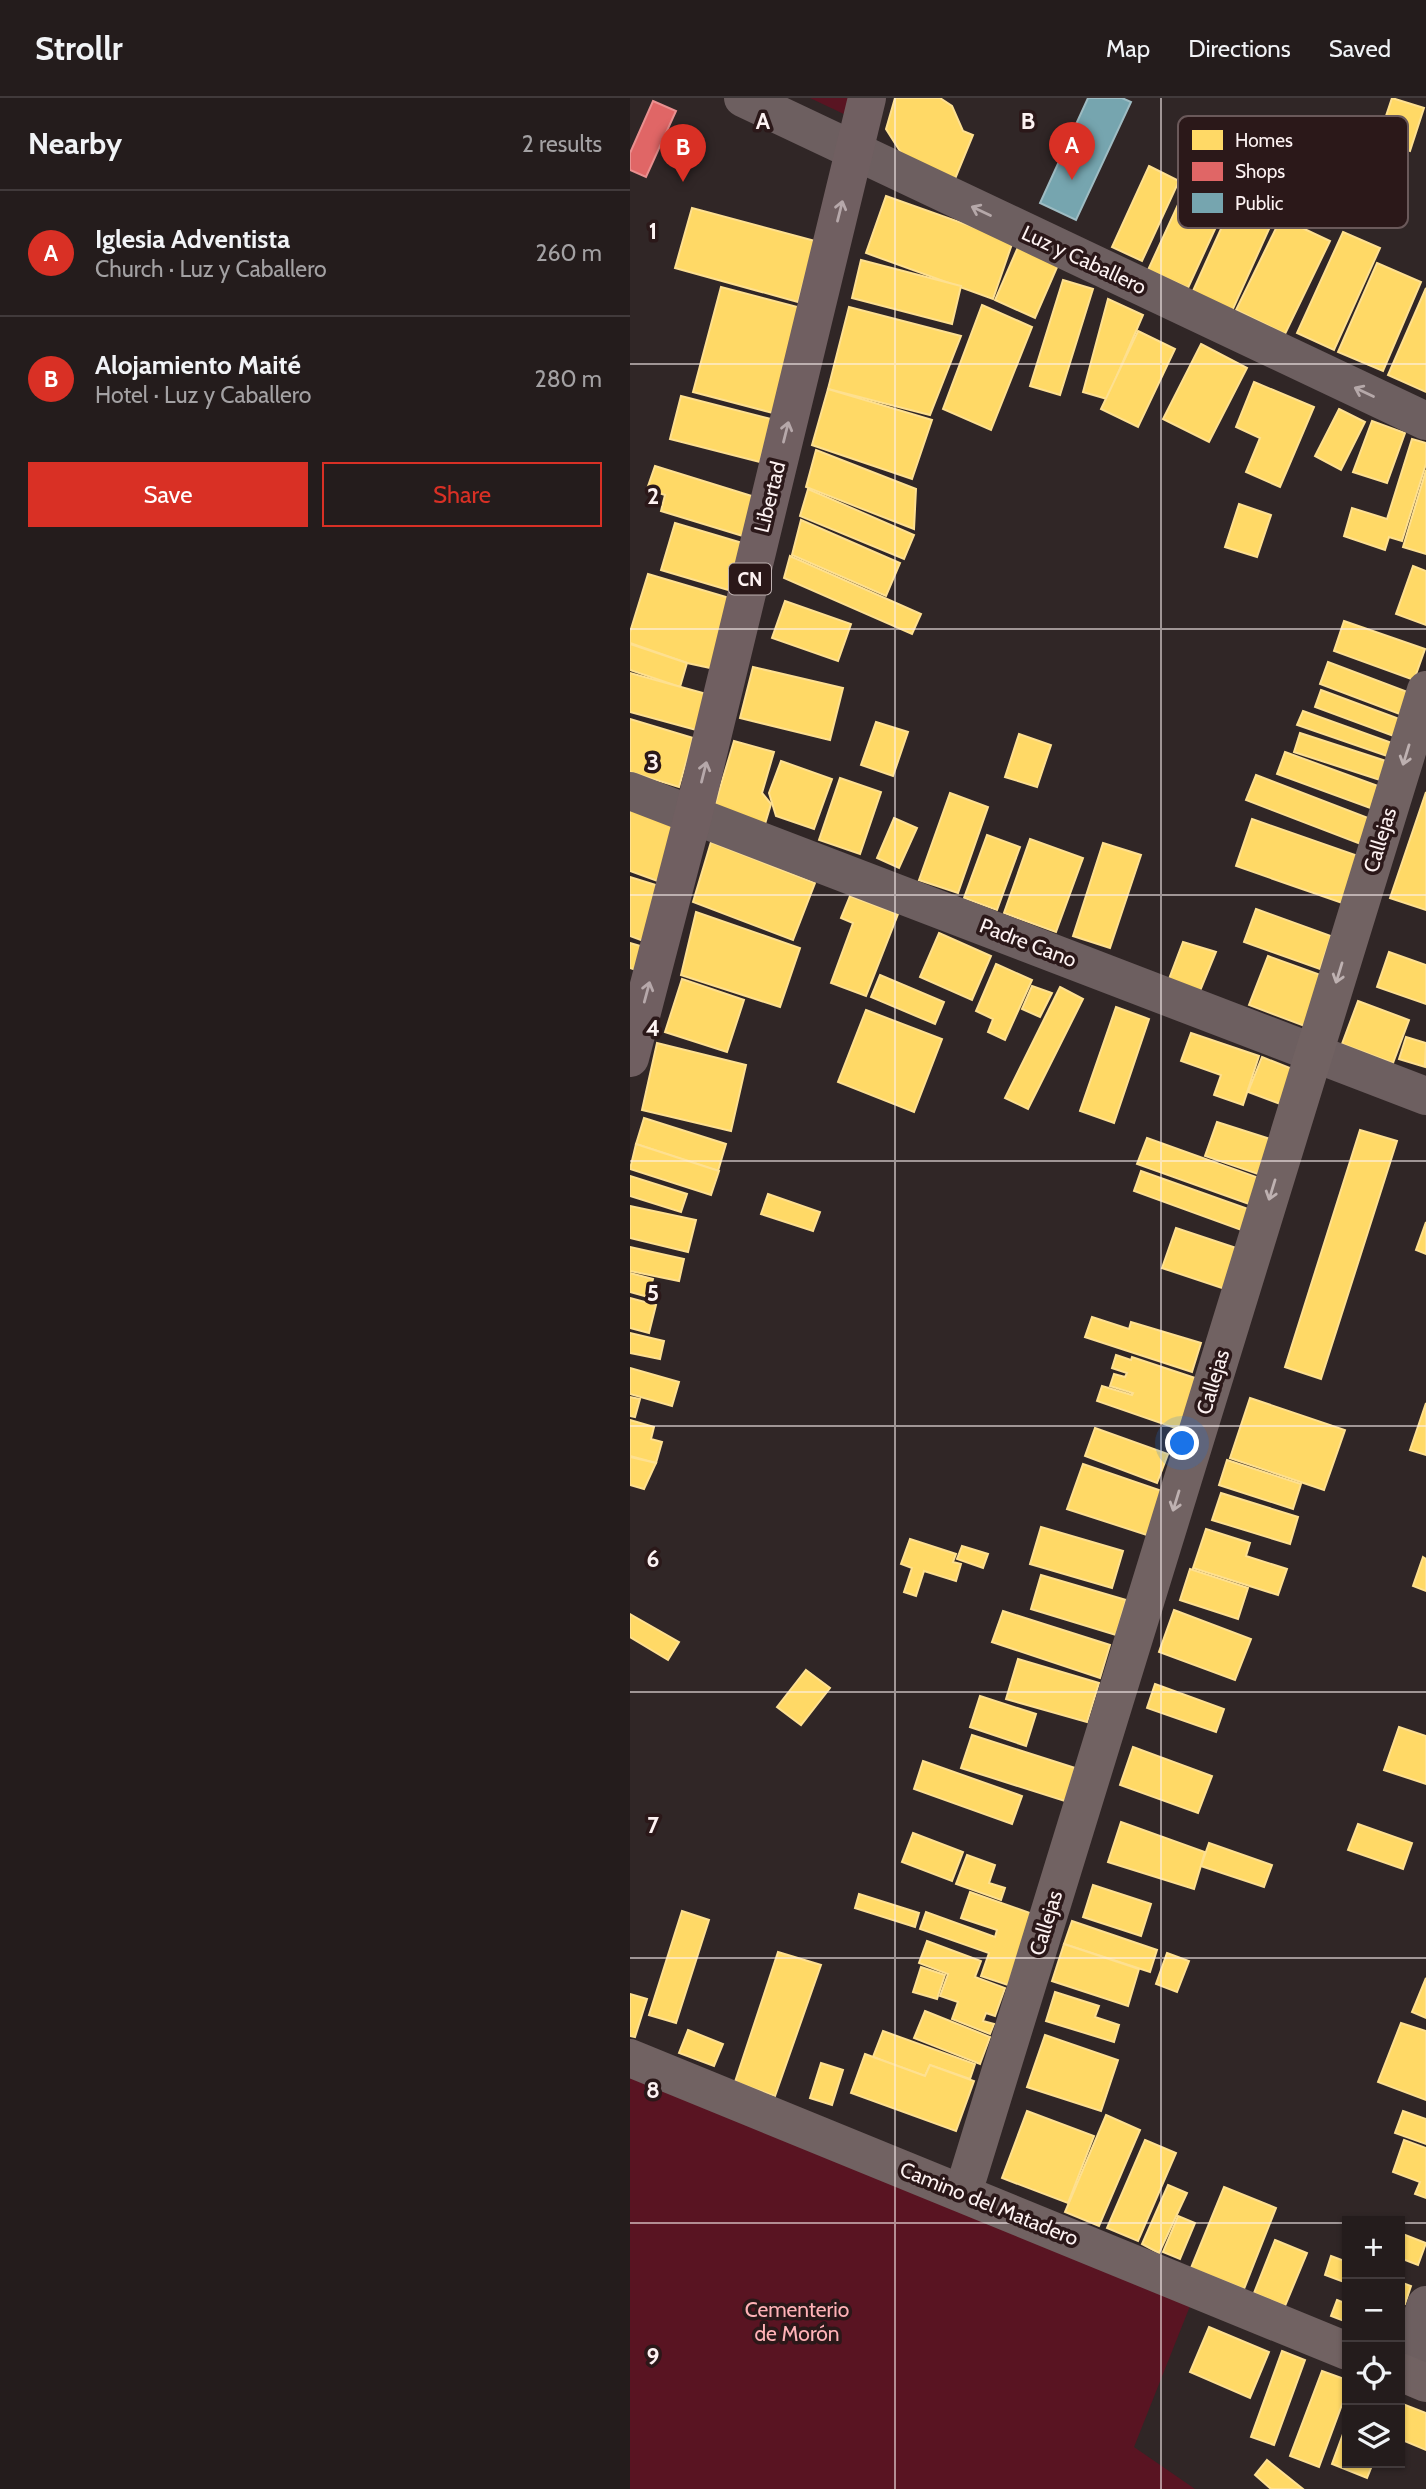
<!DOCTYPE html>
<html lang="en">
<head>
<meta charset="utf-8">
<style>
	body { margin:0; font-family:Cabin,sans-serif; background:#302929; color:#f1f3f6 }
	.controls { position:absolute; right:21px; bottom:21px; display:grid; overflow:hidden; border-radius:0px; box-shadow:0 2px 5px #0004 }
	.controls button { width:63px; height:63px; display:grid; place-items:center; padding:0; border:0; border-bottom:2px solid #413a3b; background:#241c1c; color:#f1f3f6; font:35px sans-serif }
	.you { position:absolute; left:553px; top:1346px; width:24px; height:24px; margin:-18px; border:5px solid #fff; border-radius:50%; background:#1a73e8; box-shadow:0 0 0 10px #1a73e833 }
	.badge { display:grid; place-items:center; width:46px; height:46px; border-radius:50%; background:#d93025; color:#fff; font-size:23px; font-weight:700 }
	.pin { position:absolute; translate:-50% -58px; filter:drop-shadow(0 2px 4px #0008) }
	.pin::after { content:''; position:absolute; top:37px; width:24px; height:21px; background:inherit; clip-path:polygon(0 0,100% 0,50% 100%) }
	.list { margin:0; padding:0; list-style:none }
	h2 { display:flex; justify-content:space-between; align-items:center; height:91px; margin:0; padding:0 28px; font-size:30px }
	h2 small { font-size:23px; font-weight:400; color:#a3a1a3 }
	.list li { display:grid; grid-template-columns:46px 1fr auto; gap:21px; align-items:center; box-sizing:border-box; height:126px; padding:0 28px; border-top:2px solid #413a3b }
	.list b { display:block; font-size:26px; white-space:nowrap }
	.list p { margin:0; font-size:23px; white-space:nowrap; color:#a3a1a3 }
	.list em { font-size:23px; font-style:normal; color:#a3a1a3 }
	.actions { display:flex; gap:14px; padding:21px 28px }
	.actions a { flex:1; padding:16px 0; border:2px solid #d93025; border-radius:0px; text-align:center; font-size:24px; color:#d93025 }
	.actions .main { background:#d93025; color:#fff }
	.icon { flex:none; width:38px; height:38px; fill:none; stroke:currentColor; stroke-width:2; stroke-linecap:round; stroke-linejoin:round }
	.map { position:relative; flex:none; width:796px; height:2391px; overflow:hidden }
	header { display:flex; align-items:center; gap:42px; box-sizing:border-box; height:98px; padding:0 35px; background:#241c1c; border-bottom:2px solid #413a3b }
	header strong { font-size:33px }
	nav { display:flex; gap:38px; margin-inline-start:auto; font-size:24px }
	main { display:flex }
	aside { flex:1; background:#241c1c }
	.map>svg:first-child { display:block }
</style>
</head>
<body>
<header>
<strong>Strollr</strong>
<nav><a>Map</a><a>Directions</a><a>Saved</a></nav>
</header>
<main>
<aside>
<h2>Nearby<small>2 results</small></h2>
<ul class="list">
<li><span class="badge">A</span><div><b>Iglesia Adventista</b><p>Church · Luz y Caballero</p></div><em>260 m</em></li>
<li><span class="badge">B</span><div><b>Alojamiento Maité</b><p>Hotel · Luz y Caballero</p></div><em>280 m</em></li>
</ul>
<div class="actions"><a class="main">Save</a><a>Share</a></div>
</aside>
<div class="map">
<svg width="796" height="2391" viewBox="0 0 796 2391">
	<rect width="100%" height="100%" fill="#302626"/>
	<g fill="#591422">
		<path d="M180,0H222L218,18Z"/>
		<path d="M0,1979L562,2203L504,2349L565,2391H0Z"/>
	</g>
	<g fill="#ffd966" stroke="#fee090" stroke-width="2">
		<path d="M265,0H310L322,8L333,33L343,37L325,81L275,61L256,31Z"/>
		<path d="M762,0L794,10L780,53L748,42Z"/>
		<path d="M519,68L549,83L512,163L482,149Z"/>
		<path d="M557,87L597,105L558,190L518,172Z"/>
		<path d="M256,98L383,143L363,201L236,155Z"/>
		<path d="M604,102L644,120L602,213L562,195Z"/>
		<path d="M62,110L185,143L168,204L45,170Z"/>
		<path d="M651,120L700,143L655,236L606,212Z"/>
		<path d="M713,134L750,150L704,252L667,235Z"/>
		<path d="M388,149L428,167L405,220L365,202Z"/>
		<path d="M231,162L331,188L322,226L222,200Z"/>
		<path d="M747,165L791,184L753,273L708,254Z"/>
		<path d="M433,182L463,191L430,297L400,288Z"/>
		<path d="M91,189L171,210L143,315L63,294Z"/>
		<path d="M796,190V294L758,277Z"/>
		<path d="M478,201L513,217L477,301L453,294Z"/>
		<path d="M352,207L402,229L361,332L313,311Z"/>
		<path d="M219,209L331,238L300,317L198,291Z"/>
		<path d="M508,233L545,251L508,329L471,311Z"/>
		<path d="M571,246L617,270L579,344L533,321Z"/>
		<path d="M624,284L684,309L650,389L616,374L630,340L606,329Z"/>
		<path d="M198,291L302,322L282,381L182,347Z"/>
		<path d="M51,298L141,321L130,364L40,341Z"/>
		<path d="M709,311L735,324L711,372L685,358Z"/>
		<path d="M742,323L775,335L757,385L723,374Z"/>
		<path d="M782,341L796,345V366L772,443L759,439L755,452L714,438L722,410L757,421Z"/>
		<path d="M186,352L286,391L284,431L176,389Z"/>
		<path d="M25,368L128,400L116,439L31,413L35,397L17,391Z"/>
		<path d="M796,372V456L773,449Z"/>
		<path d="M178,391L284,437L274,461L170,418Z"/>
		<path d="M609,406L641,417L627,459L595,449Z"/>
		<path d="M171,422L270,465L256,498L162,457Z"/>
		<path d="M45,425L119,447L105,494L31,472Z"/>
		<path d="M160,458L291,516L282,536L154,480Z"/>
		<path d="M783,468L796,473V527L766,516Z"/>
		<path d="M18,476L106,502L85,571L57,565L0,545V534Z"/>
		<path d="M155,503L221,526L208,563L142,540Z"/>
		<path d="M714,523L795,551L784,582L704,553Z"/>
		<path d="M0,546L57,565L50,589L0,572Z"/>
		<path d="M698,564L783,596L775,618L690,586Z"/>
		<path d="M123,569L213,590L200,642L110,620Z"/>
		<path d="M0,575L80,597L70,633L0,614Z"/>
		<path d="M691,592L775,623L769,640L685,609Z"/>
		<path d="M673,613L765,646L760,659L667,627Z"/>
		<path d="M0,621L63,640L49,689L0,674Z"/>
		<path d="M246,624L278,634L263,678L231,667Z"/>
		<path d="M670,635L759,664L753,683L664,654Z"/>
		<path d="M389,636L421,647L407,689L375,679Z"/>
		<path d="M104,643L144,654L132,695L141,706L135,726L84,710Z"/>
		<path d="M655,654L751,689L743,711L647,676Z"/>
		<path d="M151,663L202,681L184,731L146,718L139,695Z"/>
		<path d="M626,677L746,723L736,748L616,702Z"/>
		<path d="M210,680L251,694L230,756L189,742Z"/>
		<path d="M796,694V812L760,800Z"/>
		<path d="M320,695L358,709L328,795L289,782Z"/>
		<path d="M0,708L52,725L33,785L0,773Z"/>
		<path d="M264,720L287,730L269,770L247,760Z"/>
		<path d="M622,721L734,760L718,807L606,768Z"/>
		<path d="M357,737L390,749L367,812L334,800Z"/>
		<path d="M400,741L453,760L426,834L374,815Z"/>
		<path d="M81,744L185,785L163,842L63,804Z"/>
		<path d="M473,745L511,757L480,850L443,838Z"/>
		<path d="M0,779L32,789L16,844L0,838Z"/>
		<path d="M220,798L268,816L236,898L201,885L223,825L211,820Z"/>
		<path d="M626,811L701,838L690,871L614,844Z"/>
		<path d="M66,814L170,850L150,909L51,877Z"/>
		<path d="M309,835L361,858L342,902L290,879Z"/>
		<path d="M553,844L586,854L570,893L539,881Z"/>
		<path d="M0,845L17,850L9,873L0,870Z"/>
		<path d="M759,854L796,867V906L747,889Z"/>
		<path d="M638,858L699,880L680,930L619,907Z"/>
		<path d="M366,866L402,882L375,942L358,934L363,921L346,913Z"/>
		<path d="M250,877L314,904L305,926L241,899Z"/>
		<path d="M52,881L114,902L97,954L35,934Z"/>
		<path d="M402,888L422,895L410,919L392,911Z"/>
		<path d="M430,889L453,901L398,1011L375,1000Z"/>
		<path d="M728,903L779,922L763,965L712,946Z"/>
		<path d="M486,909L519,921L484,1025L450,1013Z"/>
		<path d="M236,912L312,941L284,1014L208,984Z"/>
		<path d="M561,935L629,958L613,1007L584,997L591,977L551,963Z"/>
		<path d="M776,939L796,945L795,969L769,961Z"/>
		<path d="M27,945L116,967L101,1033L12,1012Z"/>
		<path d="M632,959L675,976L661,1010L618,994Z"/>
		<path d="M14,1020L96,1046L88,1073L6,1046Z"/>
		<path d="M587,1024L640,1041L628,1076L575,1058Z"/>
		<path d="M730,1032L767,1043L691,1281L655,1269Z"/>
		<path d="M517,1040L629,1080L619,1106L507,1066Z"/>
		<path d="M6,1046L89,1073L81,1097L0,1071Z"/>
		<path d="M511,1073L624,1113L617,1134L504,1093Z"/>
		<path d="M0,1078L57,1096L51,1114L0,1098Z"/>
		<path d="M138,1096L190,1114L183,1133L131,1116Z"/>
		<path d="M0,1108L66,1122L58,1154L0,1140Z"/>
		<path d="M796,1124V1156L786,1152Z"/>
		<path d="M546,1130L609,1151L595,1191L532,1170Z"/>
		<path d="M0,1149L54,1161L49,1183L0,1173Z"/>
		<path d="M0,1175L23,1181L18,1199L0,1194Z"/>
		<path d="M0,1200L26,1207L19,1235L0,1230Z"/>
		<path d="M462,1219L499,1231L501,1224L571,1245L562,1274L455,1239Z"/>
		<path d="M0,1235L34,1243L30,1261L0,1255Z"/>
		<path d="M486,1257L501,1262L502,1259L568,1281L551,1332L467,1303L472,1288L502,1297L503,1295L480,1288L484,1276L495,1279L497,1275L482,1270Z"/>
		<path d="M0,1270L49,1284L42,1308L0,1296Z"/>
		<path d="M0,1299L10,1301L5,1319L0,1318Z"/>
		<path d="M620,1300L715,1332L694,1392L600,1360Z"/>
		<path d="M796,1305V1357L780,1352Z"/>
		<path d="M0,1322L24,1329L21,1341L32,1344L26,1365L0,1358Z"/>
		<path d="M465,1330L538,1356L527,1385L455,1358Z"/>
		<path d="M0,1359L26,1365L14,1391L0,1387Z"/>
		<path d="M597,1362L671,1386L663,1411L589,1387Z"/>
		<path d="M453,1366L538,1395L523,1439L437,1411Z"/>
		<path d="M591,1395L668,1419L660,1446L582,1422Z"/>
		<path d="M411,1429L493,1453L482,1490L400,1466Z"/>
		<path d="M576,1431L620,1445L616,1458L657,1471L648,1497L563,1470Z"/>
		<path d="M280,1441L326,1456L323,1464L331,1466L326,1483L294,1473L286,1498L274,1494L282,1470L271,1466Z"/>
		<path d="M332,1448L358,1456L353,1470L327,1461Z"/>
		<path d="M793,1459L796,1461V1493L783,1488Z"/>
		<path d="M560,1471L618,1490L608,1521L550,1502Z"/>
		<path d="M411,1477L496,1502L486,1537L401,1511Z"/>
		<path d="M544,1512L621,1541L605,1582L529,1554Z"/>
		<path d="M373,1513L480,1547L470,1580L362,1544Z"/>
		<path d="M0,1516L49,1544L38,1562L0,1539Z"/>
		<path d="M388,1561L469,1585L457,1624L376,1601Z"/>
		<path d="M176,1572L200,1590L171,1627L147,1609Z"/>
		<path d="M525,1586L594,1611L586,1634L517,1610Z"/>
		<path d="M350,1598L406,1616L396,1648L340,1629Z"/>
		<path d="M769,1629L796,1638V1686L754,1672Z"/>
		<path d="M342,1637L445,1670L435,1703L331,1670Z"/>
		<path d="M503,1649L582,1678L568,1715L490,1687Z"/>
		<path d="M293,1663L392,1698L382,1726L284,1691Z"/>
		<path d="M491,1724L575,1754L564,1791L478,1764Z"/>
		<path d="M728,1726L782,1745L773,1771L718,1752Z"/>
		<path d="M283,1735L333,1754L322,1783L272,1764Z"/>
		<path d="M579,1745L642,1767L634,1789L571,1768Z"/>
		<path d="M337,1757L365,1767L359,1785L375,1790L371,1802L326,1786Z"/>
		<path d="M463,1787L521,1806L511,1838L453,1819Z"/>
		<path d="M340,1794L403,1816L378,1887L351,1878L359,1855L290,1831L296,1814L365,1839L367,1832L331,1820Z"/>
		<path d="M229,1796L289,1815L285,1829L225,1810Z"/>
		<path d="M52,1813L79,1822L46,1925L19,1917Z"/>
		<path d="M442,1823L527,1852L520,1874L434,1846Z"/>
		<path d="M297,1843L351,1863L345,1879L375,1890L365,1918L356,1915L353,1923L364,1926L360,1936L322,1921L328,1904L310,1898L318,1876L289,1865Z"/>
		<path d="M434,1846L509,1871L498,1908L422,1883Z"/>
		<path d="M148,1854L191,1867L145,1998L105,1984Z"/>
		<path d="M537,1855L559,1863L547,1894L526,1886Z"/>
		<path d="M291,1869L315,1877L307,1901L283,1894Z"/>
		<path d="M796,1880V1920L782,1914Z"/>
		<path d="M425,1894L469,1908L465,1919L489,1927L484,1944L416,1923Z"/>
		<path d="M0,1896L17,1901L5,1939L0,1938Z"/>
		<path d="M295,1913L360,1939L350,1966L284,1940Z"/>
		<path d="M771,1925L796,1933V2002L748,1984Z"/>
		<path d="M58,1932L93,1946L84,1968L49,1955Z"/>
		<path d="M253,1933L345,1966L340,1981L300,1967L295,1978L243,1959Z"/>
		<path d="M415,1937L488,1962L471,2013L397,1989Z"/>
		<path d="M235,1956L295,1978L300,1967L344,1983L326,2033L221,1995Z"/>
		<path d="M191,1965L213,1972L202,2007L180,2000Z"/>
		<path d="M397,2013L464,2038L438,2105L372,2080Z"/>
		<path d="M773,2013L796,2021V2046L765,2035Z"/>
		<path d="M476,2017L510,2032L469,2128L435,2114Z"/>
		<path d="M515,2042L546,2055L508,2143L477,2130Z"/>
		<path d="M774,2042L796,2050V2100L785,2096L790,2084L763,2074Z"/>
		<path d="M538,2087L557,2095L529,2155L512,2146Z"/>
		<path d="M594,2089L646,2110L614,2191L561,2170Z"/>
		<path d="M548,2118L565,2125L550,2161L533,2154Z"/>
		<path d="M770,2135L796,2145L788,2167L770,2160Z"/>
		<path d="M645,2142L677,2155L655,2208L624,2195Z"/>
		<path d="M701,2158L717,2164V2185L695,2177Z"/>
		<path d="M770,2184L781,2188L775,2206L770,2204Z"/>
		<path d="M707,2202L717,2206V2224L701,2218Z"/>
		<path d="M579,2229L639,2254L620,2300L560,2274Z"/>
		<path d="M652,2253L675,2262L644,2347L621,2339Z"/>
		<path d="M692,2273L717,2282V2293L689,2369L660,2358Z"/>
		<path d="M770,2305L796,2315V2352L770,2341Z"/>
		<path d="M717,2325V2365H743L737,2380L702,2366Z"/>
		<path d="M637,2362L673,2391H641L625,2377Z"/>
	</g>
	<path fill="#e06666" stroke="#e99090" stroke-width="2" d="M23,3L46,13L16,79L0,72V55Z"/>
	<path fill="#76a5af" stroke="#9ebcc3" stroke-width="2" d="M458,0H492L501,4L446,122L410,105Z"/>
	<g fill="none" stroke-linecap="round" stroke-linejoin="round">
		<g stroke="#6d5f60" stroke-width="38">
			<path d="M113,0L796,323"/>
			<path d="M0,693L796,998"/>
			<path d="M773,2275L796,2207"/>
		</g>
		<g stroke="#716262" stroke-width="38">
			<path d="M0,1960L717,2253"/>
			<path d="M333,2095L796,592"/>
			<path d="M770,2274L796,2285"/>
		</g>
		<path stroke="#705f61" stroke-width="38" d="M0,960L63,718L237,0"/>
	</g>
	<defs><path id="oneway-shaft" d="M-6 0H5M1.5-3L5.5 0L1.5 3" fill="none" stroke-width="1.6" stroke-linecap="round" stroke-linejoin="round" transform="scale(1.75)"/></defs>
	<g stroke="#b6a8aa">
		<use href="#oneway-shaft" transform="translate(210 113) rotate(-76)"/>
		<use href="#oneway-shaft" transform="translate(156 334) rotate(-76)"/>
		<use href="#oneway-shaft" transform="translate(74 674) rotate(-76)"/>
		<use href="#oneway-shaft" transform="translate(17 894) rotate(-75)"/>
	</g>
	<g stroke="#b5a8a9">
		<use href="#oneway-shaft" transform="translate(351 113) rotate(-155)"/>
		<use href="#oneway-shaft" transform="translate(734 294) rotate(-155)"/>
	</g>
	<g stroke="#beb1b1">
		<use href="#oneway-shaft" transform="translate(776 657) rotate(107)"/>
		<use href="#oneway-shaft" transform="translate(709 875) rotate(107)"/>
		<use href="#oneway-shaft" transform="translate(642 1092) rotate(107)"/>
		<use href="#oneway-shaft" transform="translate(546 1403) rotate(107)"/>
	</g>
	<path fill="none" stroke="#fdf2f2" stroke-width="2" stroke-opacity="0.55" d="M265,0V2391M531,0V2391M0,266H796M0,531H796M0,797H796M0,1063H796M0,1328H796M0,1594H796M0,1860H796M0,2125H717M770,2125H796"/>
	<g text-anchor="middle" stroke-width="7" stroke-linejoin="round" paint-order="stroke">
		<rect fill="#2b1819" stroke="#beb1b1" stroke-width="2" x="99" y="465.5" width="42" height="31" rx="5"/>
		<g font-size="19" font-weight="bold" fill="#fdf2f2">
			<text x="120" y="488">CN</text>
		</g>
		<g font-size="21" fill="#fdf2f2" stroke="#2b1819">
			<text transform="translate(454 162) rotate(25)" y="7">Luz y Caballero</text>
			<text transform="translate(140 399) rotate(-76)" y="7">Libertad</text>
			<text transform="translate(750 742) rotate(-73)" y="7">Callejas</text>
			<text transform="translate(398 845) rotate(21)" y="7">Padre Cano</text>
			<text transform="translate(583 1284) rotate(-73)" y="7">Callejas</text>
			<text transform="translate(416 1825) rotate(-73)" y="7">Callejas</text>
			<text transform="translate(359 2106) rotate(22)" y="7">Camino del Matadero</text>
		</g>
		<g font-size="21" fill="#ffb2b7" stroke="#2b1819">
			<text x="167" y="2219">Cementerio<tspan x="167" dy="24">de Morón</tspan></text>
		</g>
	</g>
	<rect x="548" y="18" width="230" height="112" rx="10" fill="#2b1819" stroke="#6a595a" stroke-width="2"/>
	<rect x="562" y="32" width="31" height="20" fill="#ffd966"/>
	<rect x="562" y="64" width="31" height="19" fill="#e06666"/>
	<rect x="562" y="95" width="31" height="20" fill="#76a5af"/>
	<g font-size="19" fill="#fdf2f2">
		<text x="605" y="49">Homes</text>
		<text x="605" y="80">Shops</text>
		<text x="605" y="112">Public</text>
	</g>
	<g font-size="23" text-anchor="middle" font-weight="bold" fill="#fdf2f2" stroke="#2b1819" stroke-width="7" stroke-linejoin="round" paint-order="stroke">
		<text x="133" y="31">A</text>
		<text x="398" y="31">B</text>
		<text x="23" y="141">1</text>
		<text x="23" y="406">2</text>
		<text x="23" y="672">3</text>
		<text x="23" y="938">4</text>
		<text x="23" y="1203">5</text>
		<text x="23" y="1469">6</text>
		<text x="23" y="1735">7</text>
		<text x="23" y="2000">8</text>
		<text x="23" y="2266">9</text>
	</g>
</svg>
<div class="controls">
<button>+</button>
<button>−</button>
<button><svg class="icon" aria-label="locate" viewBox="0 0 24 24"><circle cx="12" cy="12" r="6"/><path d="M12 2v4M12 18v4M2 12h4M18 12h4"/></svg></button>
<button><svg class="icon" aria-label="layers" viewBox="0 0 24 24"><path d="M12 4l9 5-9 5-9-5zM3 14l9 5 9-5"/></svg></button>
</div>
<div class="you"></div>
<div class="pin badge" style="left:442px;top:82px">A</div>
<div class="pin badge" style="left:53px;top:84px">B</div>
</div>
</main>
</body>
</html>
